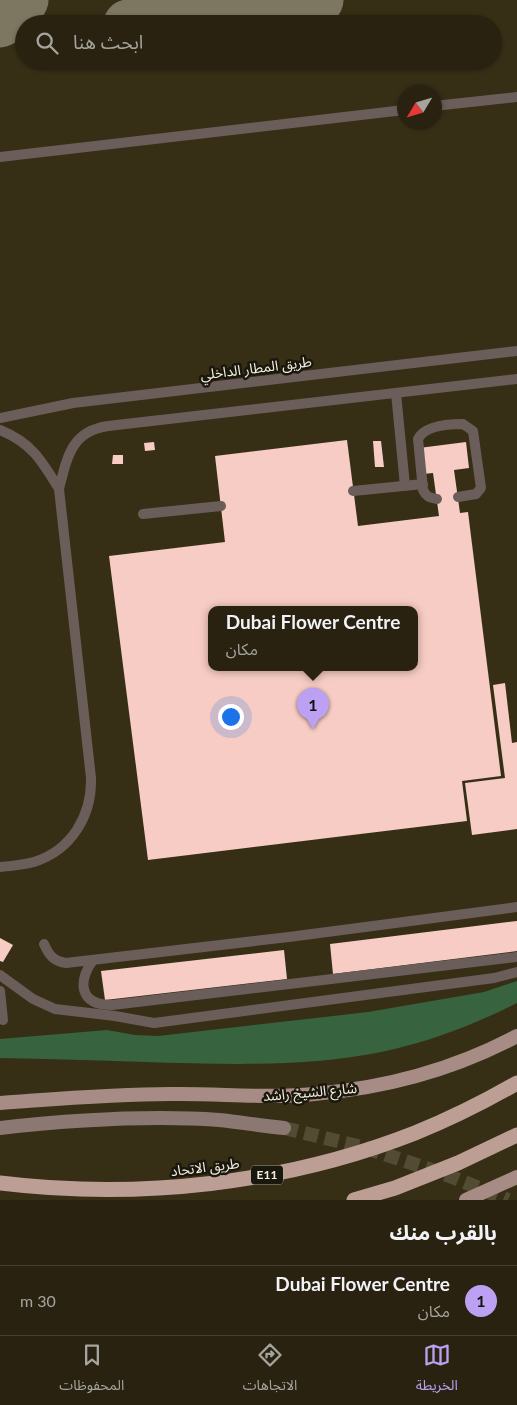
<!DOCTYPE html>
<html lang="ar">
<head>
<meta charset="utf-8">
<style>
	body { margin:0; font-family:Lato,"Noto Sans Arabic",sans-serif; background:#312a19; color:#f1f3f6; direction:rtl }
	.compass { position:absolute; left:397px; top:85px; width:45px; height:45px; border-radius:50%; background:#292210; box-shadow:0 1px 4px #0004; rotate:232deg }
	.you { position:absolute; left:230px; top:716px; width:18px; height:18px; margin:-12px; border:4px solid #fff; border-radius:50%; background:#1a73e8; box-shadow:0 0 0 8px #1a73e833 }
	.badge { display:grid; place-items:center; width:32px; height:32px; border-radius:50%; background:#bca0f2; color:#111; font-size:16px; font-weight:700 }
	.pin { position:absolute; translate:-50% -41px; filter:drop-shadow(0 1px 2px #0008) }
	.pin::after { content:''; position:absolute; top:26px; width:18px; height:15px; background:inherit; clip-path:polygon(0 0,100% 0,50% 100%) }
	.popup { position:absolute; left:208px; top:606px; width:210px; height:65px; box-sizing:border-box; display:grid; place-content:center; border-radius:10px; background:#292210; filter:drop-shadow(0 1px 4px #0005); font-size:16px; white-space:nowrap; color:#a5a49f }
	.popup b { font-size:19px; color:#f1f3f6 }
	.popup::after { content:''; position:absolute; left:50%; top:100%; margin-left:-10px; border:10px solid transparent; border-top-color:#292210 }
	.list { margin:0; padding:0; list-style:none }
	h2 { display:flex; justify-content:space-between; align-items:center; height:65px; margin:0; padding:0 20px; font-size:21px }
	h2 small { font-size:16px; font-weight:400; color:#a5a49f }
	.list li { display:grid; grid-template-columns:32px 1fr auto; gap:15px; align-items:center; box-sizing:border-box; height:70px; padding:0 20px; border-top:1px solid #453f30 }
	.list b { display:block; font-size:19px; white-space:nowrap }
	.list p { margin:0; font-size:16px; white-space:nowrap; color:#a5a49f }
	.list em { font-size:16px; font-style:normal; color:#a5a49f }
	.icon { flex:none; width:28px; height:28px; fill:none; stroke:currentColor; stroke-width:2; stroke-linecap:round; stroke-linejoin:round }
	.map { position:relative; flex:none; width:517px; height:1200px; overflow:hidden; direction:ltr }
	.search { position:absolute; background:#292210; box-shadow:0 1px 4px #0004; left:15px; right:15px; top:15px; height:55px; display:flex; align-items:center; gap:12px; box-sizing:border-box; padding:0 18px; border-radius:28px; color:#a5a49f; font-size:19px }
	.sheet { height:135px; background:#292210 }
	nav { display:flex; justify-content:space-around; align-items:center; box-sizing:border-box; height:70px; border-top:1px solid #453f30; background:#292210; font-size:14px; color:#a5a49f }
	nav a { display:grid; justify-items:center; gap:2px }
	nav .on { color:#bca0f2 }
	.map>svg:first-child { display:block }
</style>
</head>
<body>
<div class="map">
<svg width="517" height="1200" viewBox="0 0 517 1200">
	<rect width="100%" height="100%" fill="#372e16"/>
	<path fill="#37633f" d="M517,981V1003C475,1024 432,1041 386,1051C307,1068 224,1064 144,1062C96,1060 48,1059 0,1058V1039L107,1030L135,1035L158,1036L368,1012L484,992Z"/>
	<g fill="none" stroke-linecap="round" stroke-linejoin="round">
		<g stroke="#7d7661" stroke-width="49">
			<path d="M0,23L13,16L24,0"/>
			<path d="M128,24L230,13L319,0"/>
		</g>
	</g>
	<g fill="#f7ccc4" fill-rule="evenodd">
		<path d="M347,440L358,526L439,516L433,473L423,474L419,448L466,442L469,468L454,470L460,513L468,512L501,776L462,781L467,821L148,860L109,556L225,542L215,456ZM212,610H414V668H212Z"/>
		<path d="M373,441H381L384,467H375Z"/>
		<path d="M154,442L155,450L145,451L144,443Z"/>
		<path d="M113,455H123V464H112Z"/>
		<path d="M505,683L512,743L517,742V829L472,835L465,783L505,778L493,685Z"/>
		<path d="M517,921V951L333,974L330,944Z"/>
		<path d="M0,938L13,945L3,962L0,961Z"/>
		<path d="M284,950L287,979L105,1000L101,971Z"/>
	</g>
	<g fill="none" stroke-linecap="round" stroke-linejoin="round">
		<path stroke="#534b34" stroke-width="14" stroke-dasharray="14 7" stroke-linecap="butt" d="M284,1128L366,1148L447,1175L508,1200"/>
		<g stroke="#6b5e5a" stroke-width="10">
			<path d="M434,106L517,97"/>
			<path d="M0,157L404,110"/>
			<path d="M396,393L405,486"/>
			<path d="M0,418L73,403L517,351"/>
			<path d="M0,430C32,443 42,461 59,489"/>
			<path d="M353,491L423,484"/>
			<path d="M437,499C429,498 426,496 423,490L418,439C425,425 449,424 463,424L473,431L481,488L476,494L458,497"/>
			<path d="M143,514L221,506"/>
			<path d="M0,867C11,866 23,865 34,862C72,850 92,815 91,778L59,489C67,458 71,431 108,426L517,379"/>
			<path d="M44,944C49,955 53,961 66,963L289,937L517,907"/>
			<path d="M93,960C77,983 80,1005 112,1005L517,957"/>
			<path d="M0,975L33,999L55,1009L115,1016L154,1023L494,978L517,972"/>
			<path d="M0,991L3,1020"/>
		</g>
		<path stroke="#8c7872" stroke-width="14" d="M0,1128C72,1120 146,1115 219,1120C240,1122 262,1126 284,1128"/>
		<g stroke="#a68c84" stroke-width="14">
			<path d="M0,1103C57,1099 113,1094 170,1094C218,1093 266,1099 314,1094C385,1088 455,1069 517,1036"/>
			<path d="M466,1200L517,1177"/>
		</g>
		<g stroke="#bd9e94" stroke-width="15">
			<path d="M0,1183C138,1200 285,1184 415,1133C450,1119 484,1102 517,1083"/>
			<path d="M354,1200L395,1188L458,1163L517,1135"/>
		</g>
	</g>
	<g text-anchor="middle" stroke-width="5" stroke-linejoin="round" paint-order="stroke">
		<rect fill="#1a170c" stroke="#b2aea0" stroke-width="1" x="251" y="1165.5" width="32" height="19" rx="4"/>
		<g font-size="12" font-weight="bold" fill="#f3eee0">
			<text x="267" y="1179">E11</text>
		</g>
		<g font-size="14" fill="#f3eee0" stroke="#1a170c">
			<text transform="translate(256 368) rotate(-7)" y="5">طريق المطار الداخلي</text>
			<text transform="translate(310 1092) rotate(-5)" y="5">شارع الشيخ راشد</text>
			<text transform="translate(205 1167) rotate(-7)" y="5">طريق الاتحاد</text>
		</g>
	</g>
</svg>
<svg class="compass" viewBox="-18 -18 36 36"><path d="M0-13l5 13h-10z" fill="#e53935"/><path d="M0 13l5-13h-10z" fill="#a5a49f"/></svg>
<div class="you"></div>
<div class="pin badge" style="left:313px;top:729px">1</div>
<div class="popup"><b>Dubai Flower Centre</b>مكان</div>
<div class="search"><svg class="icon" aria-label="search" viewBox="0 0 24 24"><circle cx="10" cy="10" r="6"/><path d="M15 15l6 6"/></svg>ابحث هنا</div>
</div>
<section class="sheet">
<h2>بالقرب منك<small></small></h2>
<ul class="list">
<li><span class="badge">1</span><div><b>Dubai Flower Centre</b><p>مكان</p></div><em>30 m</em></li>
</ul>
</section>
<nav>
<a class="on"><svg class="icon" aria-label="map" viewBox="0 0 24 24"><path d="M3 6l6-2 6 2 6-2v14l-6 2-6-2-6 2zM9 4v14M15 6v14"/></svg>الخريطة</a>
<a><svg class="icon" aria-label="directions" viewBox="0 0 24 24"><path d="M12 3l9 9-9 9-9-9zM9 14v-3h6M13 9l2 2-2 2"/></svg>الاتجاهات</a>
<a><svg class="icon" aria-label="saved" viewBox="0 0 24 24"><path d="M7 4h10v16l-5-4-5 4z"/></svg>المحفوظات</a>
</nav>
</body>
</html>
